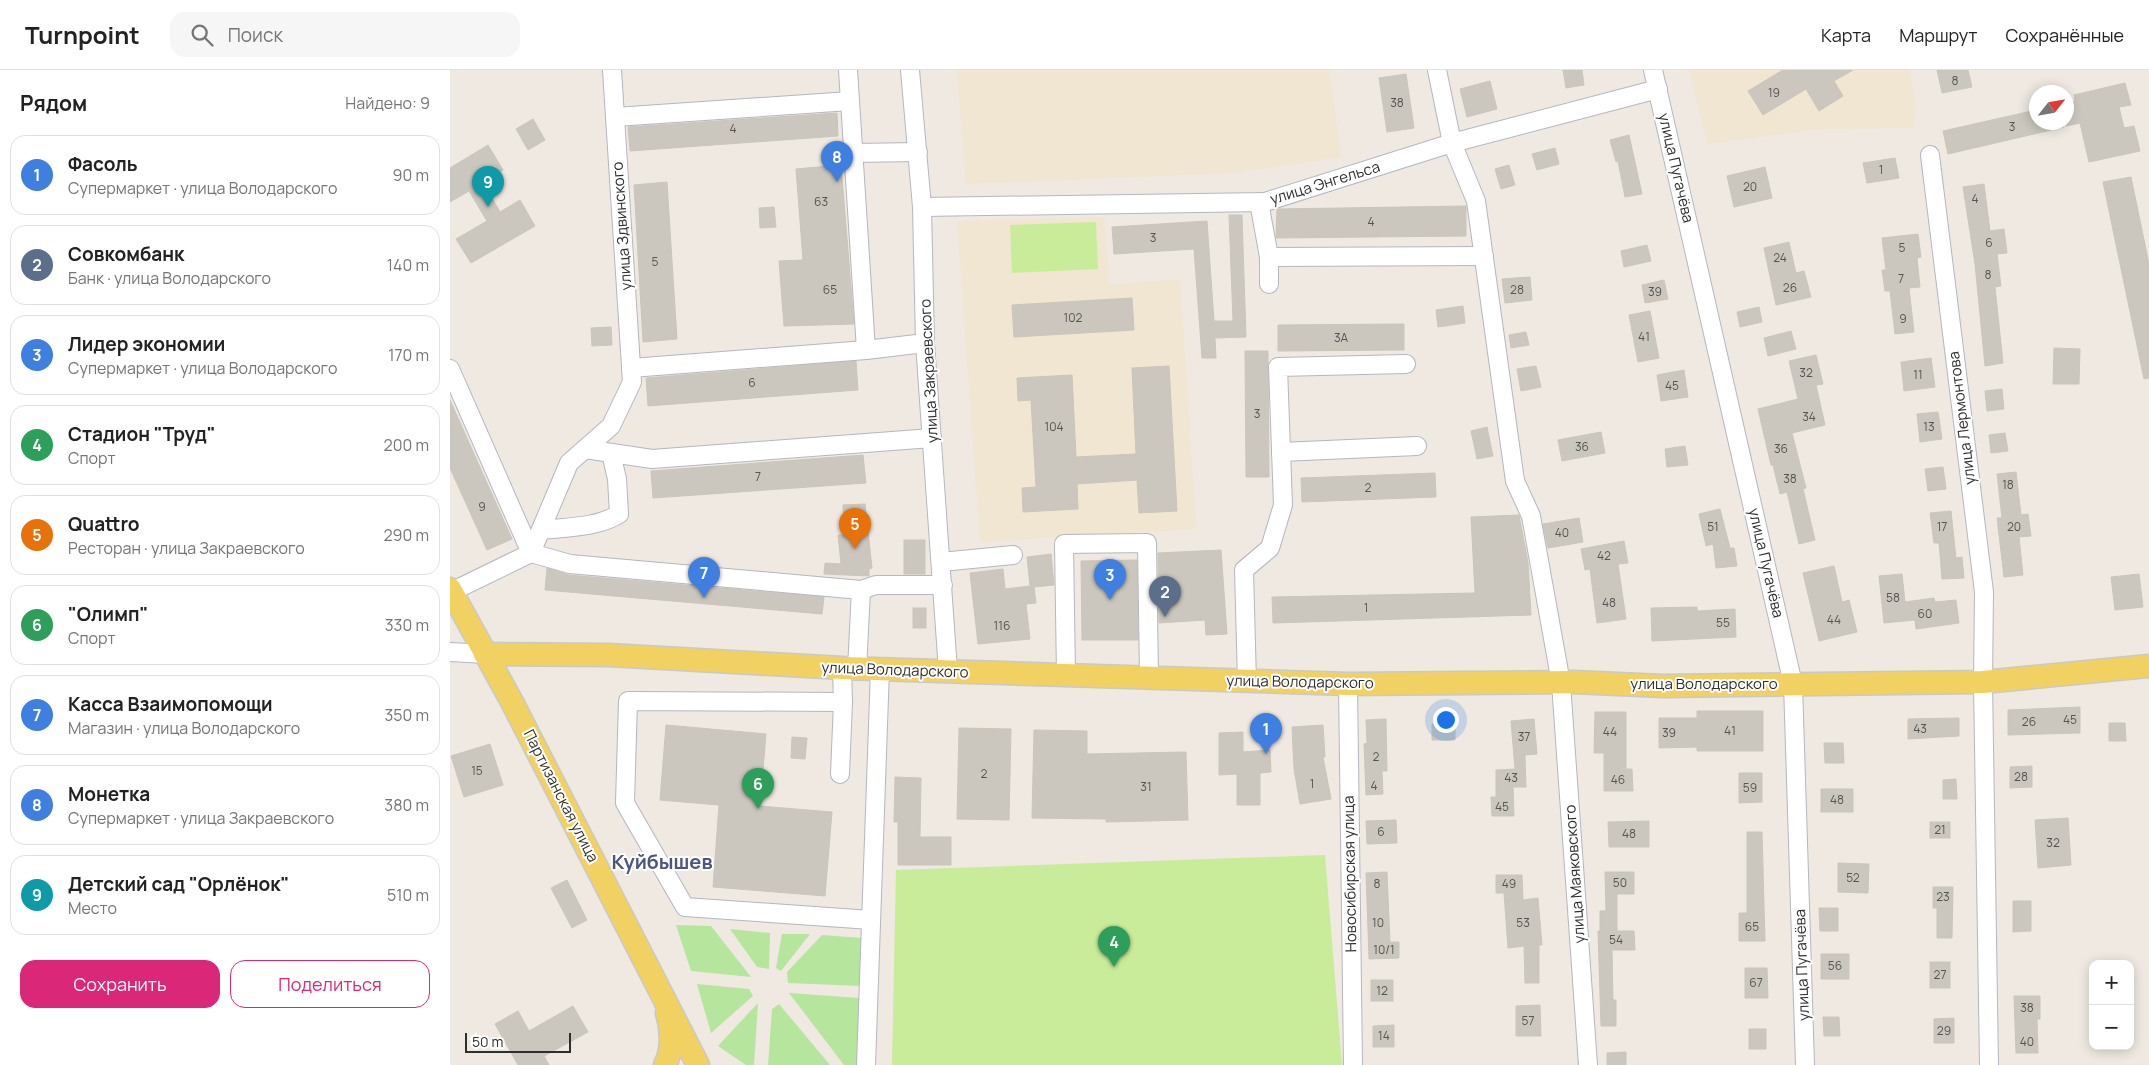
<!DOCTYPE html>
<html lang="ru">
<head>
<meta charset="utf-8">
<style>
	body { margin:0; font-family:Manrope,sans-serif; background:#f6f6f6; color:#222 }
	.controls { position:absolute; right:15px; bottom:15px; display:grid; overflow:hidden; border-radius:10px; box-shadow:0 2px 12px #0003 }
	.controls button { width:45px; height:45px; display:grid; place-items:center; padding:0; border:0; border-bottom:1px solid #e0e0e0; background:#fff; color:#222; font:25px sans-serif }
	.compass { position:absolute; left:1579px; top:15px; width:45px; height:45px; border-radius:50%; background:#fff; box-shadow:0 2px 12px #0003; rotate:59deg }
	.scale { position:absolute; left:15px; bottom:12px; width:106px; box-sizing:border-box; padding-left:5px; border:2px solid #2e2e2e; border-top:0; font-size:14px; line-height:18px; white-space:nowrap; color:#2e2e2e; -webkit-text-stroke:4px #fff; paint-order:stroke }
	.you { position:absolute; left:995px; top:649px; width:18px; height:18px; margin:-12px; border:4px solid #fff; border-radius:50%; background:#1a73e8; box-shadow:0 0 0 8px #1a73e833 }
	.badge { display:grid; place-items:center; width:32px; height:32px; border-radius:50%; background:#db2777; color:#fff; font-size:16px; font-weight:700 }
	.pin { position:absolute; translate:-50% -41px; filter:drop-shadow(0 1px 2px #0008) }
	.pin::after { content:''; position:absolute; top:26px; width:18px; height:15px; background:inherit; clip-path:polygon(0 0,100% 0,50% 100%) }
	.list { margin:0; padding:0; list-style:none }
	h2 { display:flex; justify-content:space-between; align-items:center; height:65px; margin:0; padding:0 20px; font-size:21px }
	h2 small { font-size:16px; font-weight:400; color:#767676 }
	.list li { display:grid; grid-template-columns:32px 1fr auto; gap:15px; align-items:center; box-sizing:border-box; height:80px; margin:0 10px 10px; padding:0 10px; border:1px solid #e0e0e0; border-radius:15px }
	.list b { display:block; font-size:19px; white-space:nowrap }
	.list p { margin:0; font-size:16px; white-space:nowrap; color:#767676 }
	.list em { font-size:16px; font-style:normal; color:#767676 }
	.actions { display:flex; gap:10px; padding:15px 20px }
	.actions a { flex:1; padding:11px 0; border:1px solid #db2777; border-radius:15px; text-align:center; font-size:18px; color:#db2777 }
	.actions .main { background:#db2777; color:#fff }
	.icon { flex:none; width:28px; height:28px; fill:none; stroke:currentColor; stroke-width:2; stroke-linecap:round; stroke-linejoin:round }
	.map { position:relative; flex:none; width:1699px; height:995px; overflow:hidden }
	header { display:flex; align-items:center; gap:30px; box-sizing:border-box; height:70px; padding:0 25px; background:#fff; border-bottom:1px solid #e0e0e0 }
	header strong { font-size:24px }
	nav { display:flex; gap:28px; margin-inline-start:auto; font-size:18px }
	.search { width:350px; height:45px; background:#f6f6f6; display:flex; align-items:center; gap:12px; box-sizing:border-box; padding:0 18px; border-radius:15px; color:#767676; font-size:19px }
	main { display:flex }
	aside { flex:1; background:#fff }
	.map>svg:first-child { display:block }
</style>
</head>
<body>
<header>
<strong>Turnpoint</strong>
<div class="search"><svg class="icon" aria-label="search" viewBox="0 0 24 24"><circle cx="10" cy="10" r="6"/><path d="M15 15l6 6"/></svg>Поиск</div>
<nav><a>Карта</a><a>Маршрут</a><a>Сохранённые</a></nav>
</header>
<main>
<aside>
<h2>Рядом<small>Найдено: 9</small></h2>
<ul class="list">
<li><span class="badge" style="background:#3f7fe0">1</span><div><b>Фасоль</b><p>Супермаркет · улица Володарского</p></div><em>90 m</em></li>
<li><span class="badge" style="background:#5c6f8a">2</span><div><b>Совкомбанк</b><p>Банк · улица Володарского</p></div><em>140 m</em></li>
<li><span class="badge" style="background:#3f7fe0">3</span><div><b>Лидер экономии</b><p>Супермаркет · улица Володарского</p></div><em>170 m</em></li>
<li><span class="badge" style="background:#2e9e5b">4</span><div><b>Стадион &quot;Труд&quot;</b><p>Спорт</p></div><em>200 m</em></li>
<li><span class="badge" style="background:#e8710a">5</span><div><b>Quattro</b><p>Ресторан · улица Закраевского</p></div><em>290 m</em></li>
<li><span class="badge" style="background:#2e9e5b">6</span><div><b>&quot;Олимп&quot;</b><p>Спорт</p></div><em>330 m</em></li>
<li><span class="badge" style="background:#3f7fe0">7</span><div><b>Касса Взаимопомощи</b><p>Магазин · улица Володарского</p></div><em>350 m</em></li>
<li><span class="badge" style="background:#3f7fe0">8</span><div><b>Монетка</b><p>Супермаркет · улица Закраевского</p></div><em>380 m</em></li>
<li><span class="badge" style="background:#0f9aa8">9</span><div><b>Детский сад &quot;Орлёнок&quot;</b><p>Место</p></div><em>510 m</em></li>
</ul>
<div class="actions"><a class="main">Сохранить</a><a>Поделиться</a></div>
</aside>
<div class="map">
<svg width="1699" height="995" viewBox="0 0 1699 995">
	<rect width="100%" height="100%" fill="#efe9e1"/>
	<g fill="#f0e6d1">
		<path d="M507,0H879L891,87L783,103L516,114Z"/>
		<path d="M1239,0H1459L1466,35L1463,58L1370,59L1258,74Z"/>
		<path d="M654,147L659,215L730,209L746,459L530,472L507,151Z"/>
	</g>
	<g fill="#b6e59e">
		<path d="M226,855L261,856L301,907L241,901Z"/>
		<path d="M280,859L320,863L319,899L307,897Z"/>
		<path d="M332,864H360L331,901L326,898Z"/>
		<path d="M372,865L412,868L411,916L338,913L337,902Z"/>
		<path d="M247,914L299,919L303,926L261,963Z"/>
		<path d="M339,923L409,928V995H394Z"/>
		<path d="M308,933L304,995H296L268,976Z"/>
		<path d="M329,934L380,995H318L322,939Z"/>
	</g>
	<g fill="#c9ec9a">
		<path d="M646,152L648,199L562,203L560,155Z"/>
		<path d="M875,785L892,995H442L446,800Z"/>
	</g>
	<g fill="#cbc7bf" stroke="#cbc5ba">
		<path d="M1113,0H1132L1134,15L1116,18Z"/>
		<path d="M1333,0H1403L1384,11L1393,26L1369,41L1356,19L1313,45L1298,21Z"/>
		<path d="M1487,0H1518L1522,17L1492,23Z"/>
		<path d="M956,4L964,58L937,62L929,8Z"/>
		<path d="M1040,11L1047,39L1017,47L1010,19Z"/>
		<path d="M1675,13L1681,35L1669,37L1674,58L1684,56L1690,81L1639,92L1630,53L1616,56V33L1625,31L1624,25Z"/>
		<path d="M1586,40V52H1614V57L1498,84L1493,61Z"/>
		<path d="M387,43L388,66L180,81L178,57Z"/>
		<path d="M83,49L95,70L78,80L66,59Z"/>
		<path d="M1179,65L1192,124L1175,127L1168,91L1166,92L1160,70Z"/>
		<path d="M38,75L53,100L33,112L50,142L70,130L85,156L21,193L6,169L37,151L19,121L0,132V98Z"/>
		<path d="M1105,78L1109,94L1087,100L1082,84Z"/>
		<path d="M1445,88L1449,108L1417,113L1413,93Z"/>
		<path d="M391,95L404,254L334,256L329,191L353,190L346,99Z"/>
		<path d="M1059,95L1065,115L1051,119L1045,99Z"/>
		<path d="M1315,97L1322,128L1284,137L1277,106Z"/>
		<path d="M1681,107L1699,194V308L1694,309L1653,112Z"/>
		<path d="M217,112L227,269L193,272L184,115Z"/>
		<path d="M1534,114L1540,161L1554,159L1557,183L1547,184L1551,216L1545,217L1553,293L1535,296L1525,194L1513,117Z"/>
		<path d="M1016,136V166L826,168L827,139Z"/>
		<path d="M324,137L326,157L310,158L309,138Z"/>
		<path d="M779,145H792L796,267L765,268L766,288H752L744,179L664,184L662,157L757,151L764,251H783Z"/>
		<path d="M1468,164L1471,187L1467,188L1470,217L1459,218L1464,262L1445,264L1440,221H1435L1432,200H1436L1432,168Z"/>
		<path d="M1339,172L1346,203L1354,201L1361,227L1326,235L1314,178Z"/>
		<path d="M1197,175L1201,191L1174,197L1171,181Z"/>
		<path d="M1080,207L1082,230L1055,233L1052,209Z"/>
		<path d="M1214,210L1218,229L1195,233L1192,215Z"/>
		<path d="M682,228L684,260L564,267L562,235Z"/>
		<path d="M1013,236L1015,253L988,257L986,240Z"/>
		<path d="M1309,237L1312,252L1290,257L1287,242Z"/>
		<path d="M1200,241L1209,288L1188,292L1179,245Z"/>
		<path d="M954,254V280L828,281V255Z"/>
		<path d="M161,257L162,275L142,276L141,258Z"/>
		<path d="M1341,261L1346,279L1318,286L1314,268Z"/>
		<path d="M1076,262L1079,275L1061,278L1059,265Z"/>
		<path d="M1604,278L1630,279L1629,314H1603Z"/>
		<path d="M795,281H818L819,407H796Z"/>
		<path d="M1366,285L1373,314L1366,315L1375,355L1342,363L1356,418L1353,419L1365,470L1349,474L1337,422L1330,424L1323,395H1321L1308,339L1348,329L1339,291Z"/>
		<path d="M1481,288L1485,317L1454,321L1451,292Z"/>
		<path d="M406,291L408,320L198,336L196,308Z"/>
		<path d="M719,296L727,441L689,443L687,410L627,414L628,439L573,442L572,418L586,417L581,330L568,331L567,308L622,305L626,387L686,384L682,298Z"/>
		<path d="M1086,296L1091,317L1071,321L1067,299Z"/>
		<path d="M1234,300L1238,327L1211,331L1207,305Z"/>
		<path d="M1552,319L1554,339L1537,341L1535,321Z"/>
		<path d="M0,330L62,469L37,480L0,398Z"/>
		<path d="M1488,342L1492,369L1470,372L1467,344Z"/>
		<path d="M1037,357L1043,386L1027,389L1021,361Z"/>
		<path d="M1151,362L1155,383L1112,391L1108,370Z"/>
		<path d="M1555,363L1558,381L1541,383L1539,365Z"/>
		<path d="M1235,376L1238,395L1217,397L1215,379Z"/>
		<path d="M413,385L416,413L203,428L201,401Z"/>
		<path d="M1493,397L1496,419L1478,421L1475,399Z"/>
		<path d="M1566,402L1571,445L1578,444L1581,466L1569,467L1573,505L1554,507L1547,448H1552L1547,404Z"/>
		<path d="M985,403L986,427L852,432L851,408Z"/>
		<path d="M415,434L422,498L419,499V506L374,504L375,493L391,494L388,465H394L393,435Z"/>
		<path d="M1270,439L1280,478H1284L1287,496L1266,498L1263,474L1256,476L1249,444Z"/>
		<path d="M1501,441L1506,488L1512,487L1514,508L1492,509L1489,473H1484L1480,443Z"/>
		<path d="M1069,445L1078,492L1081,545L823,553L822,527L1025,523L1021,447Z"/>
		<path d="M1129,448L1133,472L1098,478L1093,454Z"/>
		<rect x="454" y="470" width="21" height="34"/>
		<path d="M1174,471L1178,493L1168,494L1176,549L1147,553L1140,499L1135,500L1131,479Z"/>
		<path d="M771,480L777,564L756,565L755,550L709,553L708,483Z"/>
		<path d="M601,484L604,515L584,517L586,533L576,534L580,569L528,574L520,503L553,499L555,519L580,516L577,487Z"/>
		<path d="M687,490L688,570H632L631,491Z"/>
		<path d="M1384,496L1392,532L1399,530L1407,562L1369,571L1353,503Z"/>
		<path d="M97,498L119,505L374,527L372,544L95,520Z"/>
		<path d="M1452,504L1455,532L1484,528L1485,532L1506,530L1509,553L1466,559L1465,550L1434,553L1429,506Z"/>
		<path d="M1689,504L1693,537L1665,540L1661,507Z"/>
		<path d="M1247,537V541L1285,539L1286,567L1202,571L1201,538Z"/>
		<rect x="463" y="538" width="13" height="20"/>
		<path d="M1630,637V663L1558,665V640Z"/>
		<path d="M1247,641H1313V681H1247V677L1209,678V648H1247Z"/>
		<path d="M1145,642H1176V699H1182L1183,721H1154V683H1144Z"/>
		<path d="M1509,648V666L1458,669V649Z"/>
		<path d="M936,649L937,701H932L933,724L916,725L914,674L917,673L916,650Z"/>
		<path d="M1084,649L1087,684L1075,685L1076,717H1063L1064,746H1042L1041,727H1046V700L1065,699L1061,651Z"/>
		<path d="M1005,653V670H982V654Z"/>
		<path d="M1659,653H1675L1676,671H1659Z"/>
		<path d="M216,655L316,664L310,736L382,742L375,826L263,817L269,735L210,730Z"/>
		<path d="M873,655L875,687H873L881,729L850,734L844,699L842,657Z"/>
		<path d="M509,658L561,659L559,750L507,749Z"/>
		<path d="M584,660L637,661V684L736,682L738,750L656,752V749L582,748Z"/>
		<path d="M793,662V682L820,680L821,702L810,703V735H787V704L769,705V663Z"/>
		<path d="M342,667L357,668L355,689L341,688Z"/>
		<path d="M1374,673H1393L1394,693H1375Z"/>
		<path d="M40,674L53,715L14,727L1,686Z"/>
		<path d="M1582,696V717L1560,718V697Z"/>
		<path d="M1289,703H1312V732L1289,733Z"/>
		<path d="M445,707L471,708L470,767H501V795H448V752H444Z"/>
		<path d="M1506,709L1507,729H1493V710Z"/>
		<rect x="1371" y="719" width="32" height="23"/>
		<path d="M1618,748L1621,795L1588,798L1585,750Z"/>
		<path d="M946,750L947,773L917,774L916,751Z"/>
		<path d="M1199,751V777H1159L1158,752Z"/>
		<rect x="1480" y="752" width="20" height="16"/>
		<path d="M1297,762H1312L1315,871H1289V843H1297Z"/>
		<path d="M1388,793L1419,794L1418,823L1388,822Z"/>
		<path d="M937,802L940,872H949V888L919,889L916,803Z"/>
		<path d="M1155,802H1184V824H1167V861H1184L1185,880H1162L1163,930H1166V956H1151L1148,861H1150V841H1156Z"/>
		<path d="M1046,805H1072L1073,830L1088,828L1092,875H1089V913H1075L1074,876L1058,878L1054,823H1046Z"/>
		<path d="M117,810L137,850L122,858L101,818Z"/>
		<path d="M1483,817H1503L1502,868H1487V838H1483Z"/>
		<path d="M1563,831H1581V861L1563,862Z"/>
		<path d="M1369,838H1388V861H1370Z"/>
		<rect x="1371" y="884" width="28" height="25"/>
		<rect x="1480" y="892" width="20" height="26"/>
		<path d="M1295,898H1317L1318,928H1295Z"/>
		<rect x="921" y="910" width="22" height="21"/>
		<path d="M1564,926H1590V949H1587L1588,983H1566Z"/>
		<path d="M1090,935L1091,966H1066V936Z"/>
		<path d="M123,936L138,962L94,986L99,995H68L45,954L68,941L79,961Z"/>
		<path d="M1373,947H1389L1390,966H1374Z"/>
		<path d="M1504,948V973H1484V949Z"/>
		<path d="M944,955V977H923V956Z"/>
		<rect x="1299" y="959" width="17" height="20"/>
		<path d="M1176,982V995H1157V983Z"/>
	</g>
	<g fill="none" stroke-linecap="round" stroke-linejoin="round">
		<defs>
			<g id="minor">
				<path d="M398,0L416,280L475,273"/>
				<path d="M460,0L472,137L475,273L498,601"/>
				<path d="M987,0L1002,73L1026,131L1065,411L1081,446L1111,613L1138,995"/>
				<path d="M1203,0L1343,614L1355,995"/>
				<path d="M165,47L400,31"/>
				<path d="M403,83L468,82"/>
				<path d="M1480,85L1534,522L1533,612L1539,995"/>
				<path d="M809,132L819,187L1034,186"/>
				<path d="M472,137L815,132L1002,73L1208,19"/>
				<path d="M819,187V214"/>
				<path d="M181,298L416,280"/>
				<path d="M0,299L81,483L120,494L411,520L407,599"/>
				<path d="M135,379L202,389L482,368"/>
				<path d="M831,382L967,376"/>
				<path d="M91,460C117,457 146,458 169,444L167,409L161,383"/>
				<path d="M491,492L563,485"/>
				<path d="M411,520L426,515H493"/>
				<path d="M1,522L81,483L119,393L161,356L182,312L162,0"/>
				<path d="M0,582L35,584"/>
				<path d="M616,606L614,474L697,473L699,608"/>
				<path d="M797,612L794,500L820,478L833,435L828,297L956,294"/>
				<path d="M898,614L903,995"/>
				<path d="M393,632L178,631L175,733L235,837L421,850"/>
				<path d="M390,704L393,632L392,598"/>
				<path d="M416,995L430,599"/>
			</g>
			<g id="major">
				<path d="M0,519L62,632L248,995"/>
				<path d="M35,584L159,585L392,598L898,614L1123,612L1213,616L1533,612L1699,596"/>
				<path d="M215,995C223,980 222,959 217,943"/>
			</g>
		</defs>
		<use href="#minor" stroke="#b4b7c1" stroke-width="20"/>
		<use href="#major" stroke="#c9c9c9" stroke-width="25"/>
		<use href="#minor" stroke="#fff" stroke-width="18"/>
		<use href="#major" stroke="#f2d163" stroke-width="22"/>
	</g>
	<g text-anchor="middle" stroke-width="4" stroke-linejoin="round" paint-order="stroke">
		<g font-size="12" fill="#555452">
			<text x="1505" y="15">8</text>
			<text x="1324" y="27">19</text>
			<text x="947" y="37">38</text>
			<text x="1562" y="61">3</text>
			<text x="283" y="63">4</text>
			<text x="1431" y="104">1</text>
			<text x="1300" y="121">20</text>
			<text x="1525" y="133">4</text>
			<text x="371" y="136">63</text>
			<text x="921" y="156">4</text>
			<text x="703" y="172">3</text>
			<text x="1539" y="177">6</text>
			<text x="1452" y="182">5</text>
			<text x="1330" y="192">24</text>
			<text x="205" y="196">5</text>
			<text x="1538" y="209">8</text>
			<text x="1451" y="213">7</text>
			<text x="1340" y="222">26</text>
			<text x="380" y="224">65</text>
			<text x="1067" y="224">28</text>
			<text x="1205" y="226">39</text>
			<text x="623" y="252">102</text>
			<text x="1453" y="253">9</text>
			<text x="1194" y="271">41</text>
			<text x="891" y="272">3А</text>
			<text x="1356" y="307">32</text>
			<text x="1468" y="309">11</text>
			<text x="302" y="317">6</text>
			<text x="1222" y="320">45</text>
			<text x="807" y="348">3</text>
			<text x="1359" y="351">34</text>
			<text x="604" y="361">104</text>
			<text x="1479" y="361">13</text>
			<text x="1132" y="381">36</text>
			<text x="1331" y="383">36</text>
			<text x="308" y="411">7</text>
			<text x="1340" y="413">38</text>
			<text x="1558" y="419">18</text>
			<text x="918" y="422">2</text>
			<text x="32" y="441">9</text>
			<text x="1263" y="461">51</text>
			<text x="1492" y="461">17</text>
			<text x="1564" y="461">20</text>
			<text x="1112" y="467">40</text>
			<text x="1154" y="490">42</text>
			<text x="1443" y="532">58</text>
			<text x="1159" y="537">48</text>
			<text x="916" y="542">1</text>
			<text x="1475" y="548">60</text>
			<text x="1384" y="554">44</text>
			<text x="1273" y="557">55</text>
			<text x="552" y="560">116</text>
			<text x="1620" y="654">45</text>
			<text x="1579" y="656">26</text>
			<text x="1470" y="663">43</text>
			<text x="1280" y="665">41</text>
			<text x="1160" y="666">44</text>
			<text x="1219" y="667">39</text>
			<text x="1074" y="671">37</text>
			<text x="926" y="691">2</text>
			<text x="27" y="705">15</text>
			<text x="534" y="708">2</text>
			<text x="1571" y="711">28</text>
			<text x="1061" y="712">43</text>
			<text x="1168" y="714">46</text>
			<text x="862" y="718">1</text>
			<text x="924" y="720">4</text>
			<text x="696" y="721">31</text>
			<text x="1300" y="722">59</text>
			<text x="1387" y="734">48</text>
			<text x="1052" y="741">45</text>
			<text x="1490" y="764">21</text>
			<text x="931" y="766">6</text>
			<text x="1179" y="768">48</text>
			<text x="1603" y="777">32</text>
			<text x="1403" y="812">52</text>
			<text x="1170" y="817">50</text>
			<text x="927" y="818">8</text>
			<text x="1059" y="818">49</text>
			<text x="1493" y="831">23</text>
			<text x="928" y="857">10</text>
			<text x="1073" y="857">53</text>
			<text x="1302" y="861">65</text>
			<text x="1166" y="874">54</text>
			<text x="934" y="884">10/1</text>
			<text x="1385" y="900">56</text>
			<text x="1490" y="909">27</text>
			<text x="1306" y="917">67</text>
			<text x="932" y="925">12</text>
			<text x="1577" y="942">38</text>
			<text x="1078" y="955">57</text>
			<text x="1494" y="965">29</text>
			<text x="934" y="970">14</text>
			<text x="1577" y="976">40</text>
		</g>
		<g font-size="15" fill="#2e2e2e" stroke="#fff">
			<text transform="translate(1226 98) rotate(77)" y="5">улица Пугачёва</text>
			<text transform="translate(875 113) rotate(-17)" y="5">улица Энгельса</text>
			<text transform="translate(172 156) rotate(-94)" y="5">улица Здвинского</text>
			<text transform="translate(479 301) rotate(-93)" y="5">улица Закраевского</text>
			<text transform="translate(1512 348) rotate(-97)" y="5">улица Лермонтова</text>
			<text transform="translate(1316 493) rotate(77)" y="5">улица Пугачёва</text>
			<text transform="translate(445 600) rotate(2)" y="5">улица Володарского</text>
			<text transform="translate(850 612) rotate(1)" y="5">улица Володарского</text>
			<text x="1254" y="619">улица Володарского</text>
			<text transform="translate(111 726) rotate(63)" y="5">Партизанская улица</text>
			<text transform="translate(900 804) rotate(-91)" y="5">Новосибирская улица</text>
			<text transform="translate(1125 804) rotate(-94)" y="5">улица Маяковского</text>
			<text transform="translate(1352 895) rotate(-92)" y="5">улица Пугачёва</text>
		</g>
		<g font-size="20" font-weight="bold" fill="#4d5680" stroke="#fff">
			<text x="212" y="799">Куйбышев</text>
		</g>
	</g>
</svg>
<div class="controls">
<button>+</button>
<button>−</button>
</div>
<svg class="compass" viewBox="-18 -18 36 36"><path d="M0-13l5 13h-10z" fill="#e53935"/><path d="M0 13l5-13h-10z" fill="#767676"/></svg>
<div class="scale">50 m</div>
<div class="you"></div>
<div class="pin badge" style="left:816px;top:684px;background:#3f7fe0">1</div>
<div class="pin badge" style="left:715px;top:547px;background:#5c6f8a">2</div>
<div class="pin badge" style="left:660px;top:530px;background:#3f7fe0">3</div>
<div class="pin badge" style="left:664px;top:897px;background:#2e9e5b">4</div>
<div class="pin badge" style="left:405px;top:479px;background:#e8710a">5</div>
<div class="pin badge" style="left:308px;top:739px;background:#2e9e5b">6</div>
<div class="pin badge" style="left:254px;top:528px;background:#3f7fe0">7</div>
<div class="pin badge" style="left:387px;top:112px;background:#3f7fe0">8</div>
<div class="pin badge" style="left:38px;top:137px;background:#0f9aa8">9</div>
</div>
</main>
</body>
</html>
